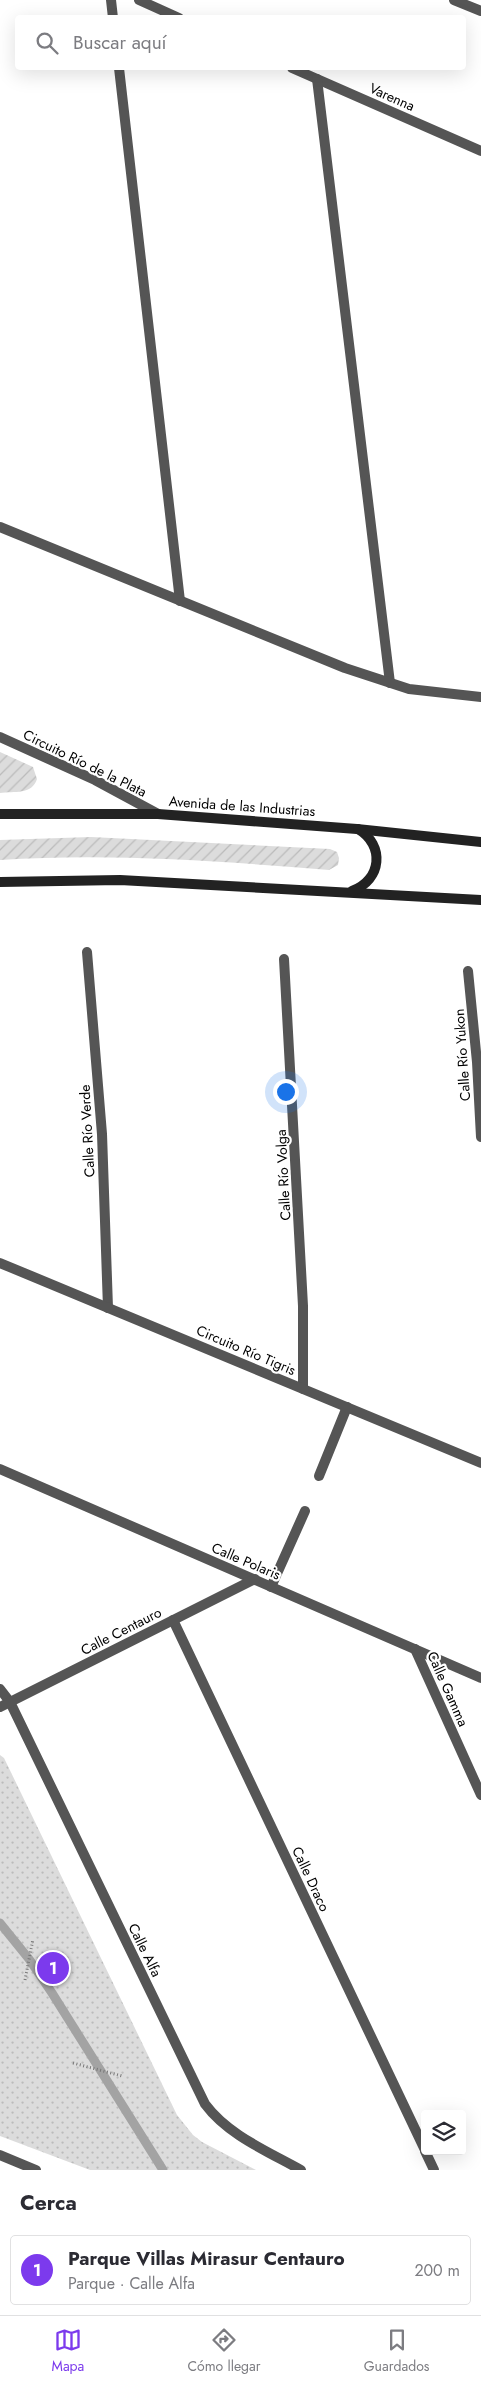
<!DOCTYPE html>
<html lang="es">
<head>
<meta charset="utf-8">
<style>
	body { margin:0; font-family:Jost,sans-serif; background:#f2f2f3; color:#2b2b33 }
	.controls { position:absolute; right:15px; bottom:15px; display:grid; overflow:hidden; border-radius:5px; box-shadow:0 5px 20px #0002 }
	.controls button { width:45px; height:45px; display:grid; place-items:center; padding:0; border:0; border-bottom:1px solid #e1e1e2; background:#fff; color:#2b2b33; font:25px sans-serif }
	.you { position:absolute; left:285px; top:1091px; width:18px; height:18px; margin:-12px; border:4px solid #fff; border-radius:50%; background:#1a73e8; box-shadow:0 0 0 8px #1a73e833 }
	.badge { display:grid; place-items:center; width:32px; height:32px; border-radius:50%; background:#7c3aed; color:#fff; font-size:16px; font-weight:700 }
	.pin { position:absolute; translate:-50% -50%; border:2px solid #fff; box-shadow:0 1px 5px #0006 }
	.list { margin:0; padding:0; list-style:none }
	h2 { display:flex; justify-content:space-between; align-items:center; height:65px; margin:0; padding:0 20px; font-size:21px }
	h2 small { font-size:16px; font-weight:400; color:#7c7c81 }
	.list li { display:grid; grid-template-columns:32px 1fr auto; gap:15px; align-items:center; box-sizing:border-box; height:70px; margin:0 10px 10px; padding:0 10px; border:1px solid #e1e1e2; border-radius:5px }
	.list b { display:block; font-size:19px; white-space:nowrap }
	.list p { margin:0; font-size:16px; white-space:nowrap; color:#7c7c81 }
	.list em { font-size:16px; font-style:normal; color:#7c7c81 }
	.icon { flex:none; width:28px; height:28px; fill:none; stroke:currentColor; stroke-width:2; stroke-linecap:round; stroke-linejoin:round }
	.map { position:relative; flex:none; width:481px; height:2170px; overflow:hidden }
	.search { position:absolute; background:#fff; box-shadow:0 5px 20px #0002; left:15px; right:15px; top:15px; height:55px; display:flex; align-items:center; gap:12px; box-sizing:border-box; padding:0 18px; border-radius:5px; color:#7c7c81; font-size:19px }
	.sheet { height:145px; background:#fff }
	nav { display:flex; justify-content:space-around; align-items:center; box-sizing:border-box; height:70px; border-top:1px solid #e1e1e2; background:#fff; font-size:14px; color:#7c7c81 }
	nav a { display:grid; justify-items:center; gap:2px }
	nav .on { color:#7c3aed }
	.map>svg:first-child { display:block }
</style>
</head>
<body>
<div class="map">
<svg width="481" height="2170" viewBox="0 0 481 2170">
	<defs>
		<pattern id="park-dots" width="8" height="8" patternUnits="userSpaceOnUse" patternTransform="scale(1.25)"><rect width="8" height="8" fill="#dcdcdc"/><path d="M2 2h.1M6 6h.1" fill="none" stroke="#bbb" stroke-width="1.8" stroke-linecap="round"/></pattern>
		<pattern id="garden-furrows" width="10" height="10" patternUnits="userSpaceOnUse" patternTransform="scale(1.25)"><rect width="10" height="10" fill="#dcdcdc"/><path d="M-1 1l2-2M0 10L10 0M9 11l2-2" fill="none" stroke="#bbb"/></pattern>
	</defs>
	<rect width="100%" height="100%" fill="#fff"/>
	<path fill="url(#park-dots)" d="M0,1755L4,1758L177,2115L193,2135L202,2142L256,2170H90L0,2136Z"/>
	<g fill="url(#garden-furrows)">
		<path d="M0,752L33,767L37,779C32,795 14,791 0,793Z"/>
		<path d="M91,837L330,849L337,852L339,858L338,865L329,870C220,861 110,853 0,860V840Z"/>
	</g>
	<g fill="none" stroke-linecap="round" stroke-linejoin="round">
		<path stroke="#a3a3a3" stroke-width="9" d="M0,1923L29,1959L52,1993L163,2170"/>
		<g stroke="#777" stroke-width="3" stroke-dasharray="1 2.5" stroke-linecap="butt">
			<path d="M25,1980L33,1939"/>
			<path d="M73,2063L122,2076"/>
		</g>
		<g stroke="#555" stroke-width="10">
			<path d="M319,1476L347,1407"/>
			<path d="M271,1587L305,1511"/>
		</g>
		<g stroke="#555" stroke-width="10">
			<path d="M111,0L113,18"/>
			<path d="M139,0L179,18"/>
			<path d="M454,0L481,11"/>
			<path d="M119,68L180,601"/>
			<path d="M292,68L481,151"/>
			<path d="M317,79L390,683"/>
			<path d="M0,527L345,668L409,689L481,697"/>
			<path d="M0,737L95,780L158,814"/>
			<path d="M87,952L102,1134L108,1308"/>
			<path d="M284,959L303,1306V1389"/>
			<path d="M468,971L477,1062L481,1137"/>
			<path d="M0,1263L481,1463"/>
			<path d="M0,1469L481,1678"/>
			<path d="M173,1620L425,2150"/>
			<path d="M415,1649L481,1795"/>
			<path d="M0,1689L10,1702L205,2104C228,2135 267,2151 301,2170"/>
			<path d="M0,1707L255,1579"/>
			<path d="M425,2151L434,2170"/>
			<path d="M0,2155L36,2170"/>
		</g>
		<g stroke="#222" stroke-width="10">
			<path d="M0,814H158L357,829L481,842"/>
			<path d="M0,882L120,880L481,900"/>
			<path d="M352,891C382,880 385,845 358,829"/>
		</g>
	</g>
	<g text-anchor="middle" stroke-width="4.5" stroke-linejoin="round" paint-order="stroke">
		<g font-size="14" fill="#000" stroke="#fff">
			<text transform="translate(392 97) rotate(24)" y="5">Varenna</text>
			<text transform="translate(85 763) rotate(26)" y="5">Circuito Río de la Plata</text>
			<text transform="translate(242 806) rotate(4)" y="5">Avenida de las Industrias</text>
			<text transform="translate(462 1055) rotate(-94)" y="5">Calle Río Yukon</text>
			<text transform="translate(87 1131) rotate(-93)" y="5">Calle Río Verde</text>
			<text transform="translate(283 1175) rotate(-93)" y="5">Calle Río Volga</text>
			<text transform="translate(246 1350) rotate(23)" y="5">Circuito Río Tigris</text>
			<text transform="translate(246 1561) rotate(23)" y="5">Calle Polaris</text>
			<text transform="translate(121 1631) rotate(-27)" y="5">Calle Centauro</text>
			<text transform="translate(448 1689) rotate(66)" y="5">Calle Gamma</text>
			<text transform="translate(311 1879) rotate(65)" y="5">Calle Draco</text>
			<text transform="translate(145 1950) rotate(64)" y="5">Calle Alfa</text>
		</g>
	</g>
</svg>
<div class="controls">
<button><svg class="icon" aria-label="layers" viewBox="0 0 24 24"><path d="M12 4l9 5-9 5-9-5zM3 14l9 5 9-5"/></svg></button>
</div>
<div class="you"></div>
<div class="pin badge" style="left:53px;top:1968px">1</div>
<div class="search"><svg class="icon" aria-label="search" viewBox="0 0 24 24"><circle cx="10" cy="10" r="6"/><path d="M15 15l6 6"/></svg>Buscar aquí</div>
</div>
<section class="sheet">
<h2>Cerca<small></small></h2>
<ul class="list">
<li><span class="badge">1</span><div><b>Parque Villas Mirasur Centauro</b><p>Parque · Calle Alfa</p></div><em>200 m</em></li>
</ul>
</section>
<nav>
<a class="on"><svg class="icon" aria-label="map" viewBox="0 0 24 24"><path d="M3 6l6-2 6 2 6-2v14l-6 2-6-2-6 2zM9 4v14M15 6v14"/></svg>Mapa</a>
<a><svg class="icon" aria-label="directions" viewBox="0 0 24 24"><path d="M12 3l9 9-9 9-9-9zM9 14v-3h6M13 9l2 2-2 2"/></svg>Cómo llegar</a>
<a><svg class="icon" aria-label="saved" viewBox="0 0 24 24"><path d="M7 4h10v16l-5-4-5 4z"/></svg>Guardados</a>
</nav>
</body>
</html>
